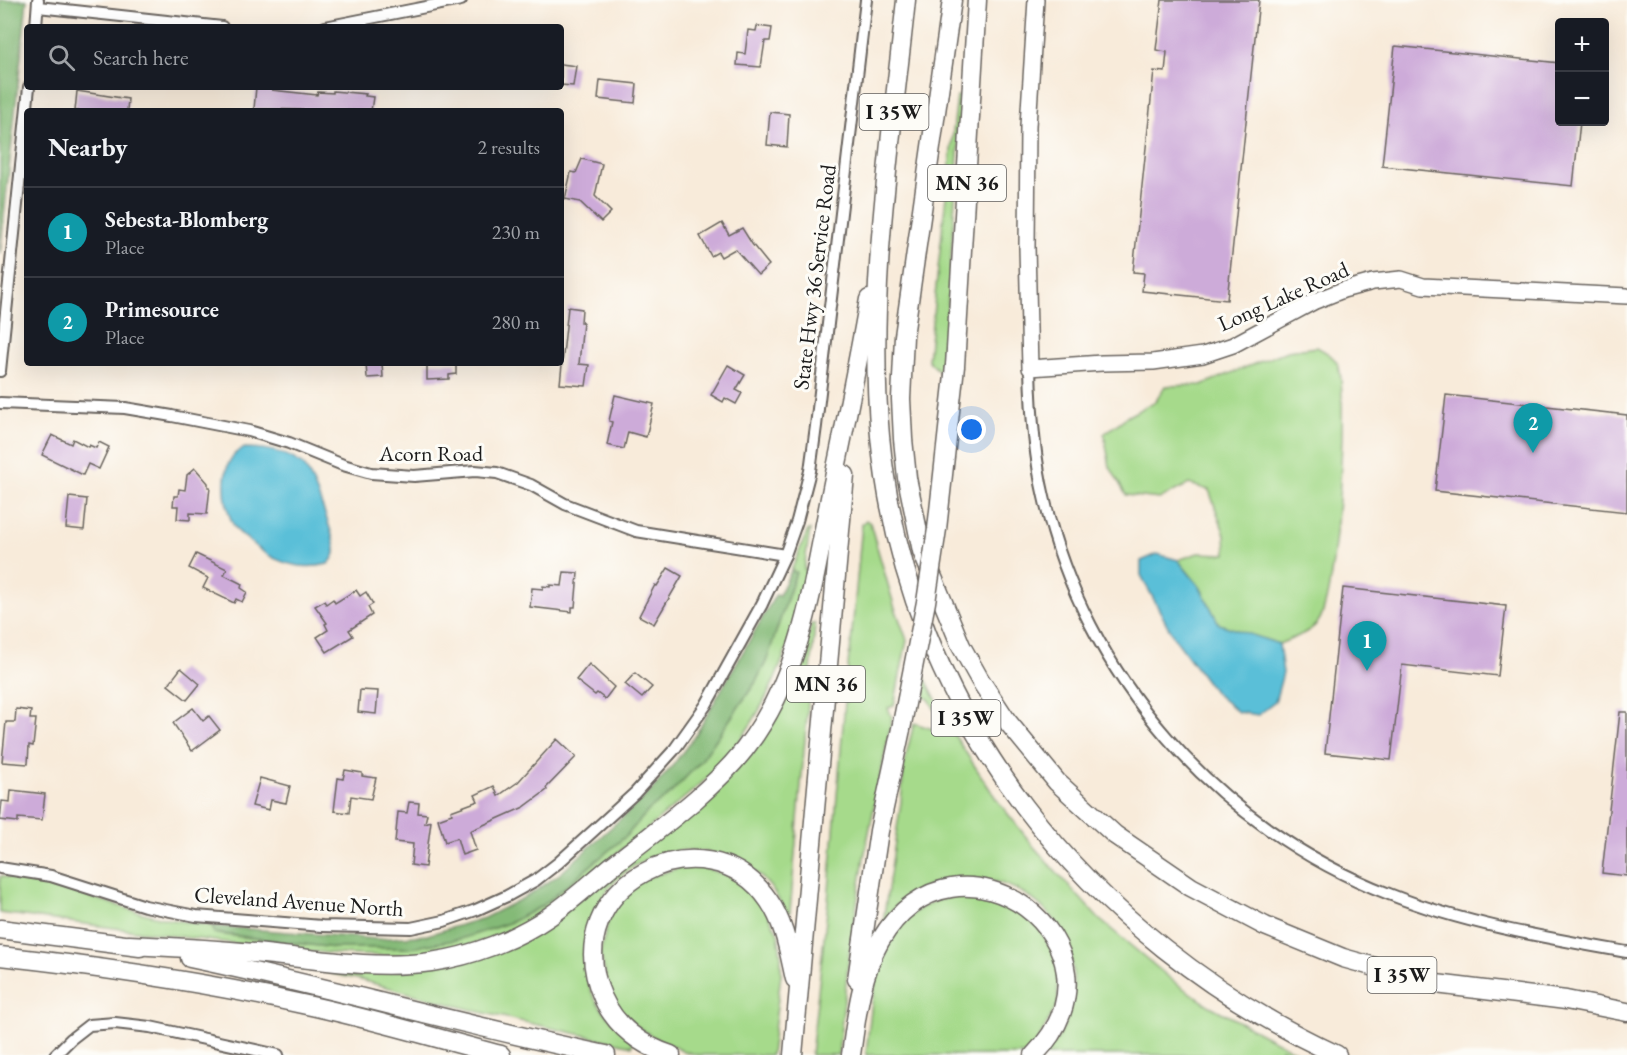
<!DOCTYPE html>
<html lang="en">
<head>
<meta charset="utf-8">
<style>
	body { margin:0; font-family:"EB Garamond",serif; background:#242831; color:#f1f3f6 }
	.controls { position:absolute; right:18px; top:18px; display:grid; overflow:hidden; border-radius:6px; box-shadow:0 6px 24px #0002 }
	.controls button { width:54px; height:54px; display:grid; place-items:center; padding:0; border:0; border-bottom:2px solid #363941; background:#171b24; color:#f1f3f6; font:30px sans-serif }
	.you { position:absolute; left:972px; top:430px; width:21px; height:21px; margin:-15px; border:4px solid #fff; border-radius:50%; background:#1a73e8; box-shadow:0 0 0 9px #1a73e833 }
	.badge { display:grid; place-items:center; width:39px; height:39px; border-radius:50%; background:#d1495b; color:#fff; font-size:20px; font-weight:700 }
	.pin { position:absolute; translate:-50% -50px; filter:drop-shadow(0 2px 3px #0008) }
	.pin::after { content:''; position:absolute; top:32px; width:21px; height:18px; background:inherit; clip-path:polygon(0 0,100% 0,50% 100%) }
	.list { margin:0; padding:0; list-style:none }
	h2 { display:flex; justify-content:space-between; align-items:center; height:78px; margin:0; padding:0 24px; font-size:26px }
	h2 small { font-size:20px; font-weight:400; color:#9ea1a6 }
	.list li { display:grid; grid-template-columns:39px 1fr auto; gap:18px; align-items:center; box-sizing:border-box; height:90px; padding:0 24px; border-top:2px solid #363941 }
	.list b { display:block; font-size:22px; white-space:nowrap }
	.list p { margin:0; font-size:20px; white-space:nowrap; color:#9ea1a6 }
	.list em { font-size:20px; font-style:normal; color:#9ea1a6 }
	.icon { flex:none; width:33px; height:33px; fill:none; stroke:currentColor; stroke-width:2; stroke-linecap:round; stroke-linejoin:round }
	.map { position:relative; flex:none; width:1627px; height:1055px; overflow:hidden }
	.search { position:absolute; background:#171b24; box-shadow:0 6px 24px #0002; left:24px; top:24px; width:540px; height:66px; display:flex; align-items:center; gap:15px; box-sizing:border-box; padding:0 21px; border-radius:6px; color:#9ea1a6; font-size:22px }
	.panel { position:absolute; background:#171b24; box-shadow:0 6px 24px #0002; left:24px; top:108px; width:540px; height:258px; border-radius:6px }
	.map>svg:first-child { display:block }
</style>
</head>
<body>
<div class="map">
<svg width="1627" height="1055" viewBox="0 0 1627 1055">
	<rect width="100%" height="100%" fill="#fdfcf7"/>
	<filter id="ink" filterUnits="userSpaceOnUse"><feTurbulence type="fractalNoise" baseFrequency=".0167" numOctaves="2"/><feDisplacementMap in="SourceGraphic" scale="12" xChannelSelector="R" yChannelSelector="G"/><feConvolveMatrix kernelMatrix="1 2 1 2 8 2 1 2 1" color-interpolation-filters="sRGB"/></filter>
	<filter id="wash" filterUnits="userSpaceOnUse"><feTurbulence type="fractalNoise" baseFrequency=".008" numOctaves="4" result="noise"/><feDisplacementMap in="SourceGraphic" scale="24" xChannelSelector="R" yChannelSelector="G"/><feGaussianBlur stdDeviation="1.35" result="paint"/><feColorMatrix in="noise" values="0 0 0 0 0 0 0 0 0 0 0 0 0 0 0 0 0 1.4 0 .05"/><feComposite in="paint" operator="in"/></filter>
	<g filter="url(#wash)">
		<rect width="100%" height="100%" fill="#f8ebda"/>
		<g fill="#a6da8b" stroke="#617b54" stroke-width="1.5">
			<path d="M957,96H962L943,375L928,360Z"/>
			<path d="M1317,347C1326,352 1336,357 1339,368C1348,400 1337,599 1318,622C1310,633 1291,639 1279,644L1219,624L1200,587L1178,560L1198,553L1226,554L1225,535L1209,490L1189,484L1159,499L1126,495L1110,467L1104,434L1128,416L1156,401L1165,386L1201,385L1287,351Z"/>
			<path d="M866,520L870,523L894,605L907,640L894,706L888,708L892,718L864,857L849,956L838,1055H811L828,902L849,654H850L862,524Z"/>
			<path d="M808,530H810L804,569L807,570C795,637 771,705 726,758C705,783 677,803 652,825C623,848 595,871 565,894C554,903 542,914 529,921C437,971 348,955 249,945C166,936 83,923 0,913V876L47,883L135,911L167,919L213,926V930L217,934L335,948H409L460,939L485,931L511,922L542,906L626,836L649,810L670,794L701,761L755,683L766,662L796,572L791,571Z"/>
			<path d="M811,624H815L790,912L786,913C780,902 775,891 766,882C754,868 737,860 719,855C651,834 585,886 585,957C585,973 589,992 599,1005C608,1018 622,1030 633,1042L632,1046L480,1012L357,979L297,966L473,958L714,792L795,677L807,643Z"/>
			<path d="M923,674L955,736L997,800L1034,847L1099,919L1177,984L1210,1006L1302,1055H1295L1281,1049L1282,1055H1044C1062,1038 1071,1014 1073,990C1079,908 999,857 924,888C910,894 893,905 887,920L883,922L901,802L904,764L914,723L948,734L929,699L919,695Z"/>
			<path d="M692,864L736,878L755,892L778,933L781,956V974L771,1055H698L683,1051L655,1038L636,1026L612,1000L600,953L610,914L639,880Z"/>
			<path d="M959,895L987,896L1036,922L1057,960L1058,1003L1035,1046L1024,1055H866C872,1002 874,931 928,904C938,899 949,898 959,895Z"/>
		</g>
		<g fill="#84ba77" stroke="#506b4a" stroke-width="1.5">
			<path d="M0,0H27L0,254Z"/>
			<path d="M791,571L796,572L766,662L755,683L701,761L670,794L649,810L626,836L542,906L511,922L485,931L460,939L409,948H335L214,933L213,926L378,939L427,935L484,918L529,895L561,873L651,791L673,765L696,734L776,594L779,595Z"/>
		</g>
		<g fill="#5abfd8" stroke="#3b6e7a" stroke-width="1.5">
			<path d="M245,448C266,448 287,452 303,465C311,472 337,542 335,553C334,558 331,561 328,564C297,572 269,560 247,539C243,536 237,531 234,526C223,506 217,457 245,448Z"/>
			<path d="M1157,554L1178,560L1200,587L1219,624L1279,644L1283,673L1275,702L1258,715L1238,712L1215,693L1173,636L1141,575V561Z"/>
		</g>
		<g id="blocks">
			<g fill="#cdabd9">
				<path d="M1162,0H1259L1227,300L1142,291L1144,273L1133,272L1154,71L1165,72L1167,52L1156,50Z"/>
				<path d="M757,26L772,28L770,41H765L761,67L737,65L738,53L745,54L748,30L756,31Z"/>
				<path d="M1395,46L1560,63V122H1580L1573,186L1382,166Z"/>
				<path d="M561,64L576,66L573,86L561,85Z"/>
				<path d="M600,80L637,84L635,103L598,99Z"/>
				<path d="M256,87H273L272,90L317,95L318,92L333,93V91L366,94L365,96L373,97L371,111L254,109Z"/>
				<path d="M77,91L128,99L127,111H75Z"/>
				<path d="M770,112L789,114L787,147L767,145Z"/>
				<path d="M582,159L602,164L595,196L611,212L601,222L580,202L565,199L571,172L576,173Z"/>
				<path d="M722,223L729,235L742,228L752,244L769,265L758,275L735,249L721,257L718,252L711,256L700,236Z"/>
				<path d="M568,307L582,309L581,322H583L579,364L589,365L586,386L560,384Z"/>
				<path d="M366,363H382L383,377L367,378Z"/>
				<path d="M427,363H456V374L449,375V379L427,380Z"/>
				<path d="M728,365L745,375L736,390L742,393L736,404L725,398L723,402L711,395Z"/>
				<path d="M615,395L654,404L646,437L628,432L624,449L607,445L612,422L609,421Z"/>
				<path d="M1446,395L1627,415V512L1435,491Z"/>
				<path d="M52,435L71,444L73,439L88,447L89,445L96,448L99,442L109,447L99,469L88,464L83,475L42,455Z"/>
				<path d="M195,468L208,483V487H210L207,514L190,513V520L177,519L178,506H173L174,496H178L179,489L185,490L187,475Z"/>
				<path d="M69,497L87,499L84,530L66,528Z"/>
				<path d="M196,554L227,569L224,575L242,584L241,588L247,592L242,602L236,599L234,603L203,588L208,578L189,568Z"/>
				<path d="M668,568L682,576L654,624L639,616L655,585L657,586Z"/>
				<path d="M564,572L578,573L575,607H572V612L530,607L532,588L543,589V586L550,587V585L562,586Z"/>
				<path d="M1343,588L1506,606L1498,676L1402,665L1391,760L1325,753Z"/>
				<path d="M356,590L360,596L366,592L373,604L368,607L372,615L349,630L353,636L327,652L317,637L328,630L325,624L327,623L315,606L324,601L326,604L333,599L335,603Z"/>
				<path d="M589,664L614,687L605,699L597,693L595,695L576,680Z"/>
				<path d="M181,668L200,684L187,700L168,685Z"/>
				<path d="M635,673L652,687L642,698L625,684Z"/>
				<path d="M360,690L378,691L376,714L358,712Z"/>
				<path d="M193,708L203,721L209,716L220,730L192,751L173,723Z"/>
				<path d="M16,709L31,711L30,719H36L33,746L29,745L28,764L2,762L6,722H15Z"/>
				<path d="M1620,712H1627V876L1602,873Z"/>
				<path d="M557,739L576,757L546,788L547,790L524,807L470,831L476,850L462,855L457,838L445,842L438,819L452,814L451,811L478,801L475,795L494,786L498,796L518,782Z"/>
				<path d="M345,770L362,773V776L376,778L371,799L351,796L349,813L334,811L338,778L343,779Z"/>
				<path d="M260,778L290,786L286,803L271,800L269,810L252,806Z"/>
				<path d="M11,790L45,794L42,820L18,818V822L0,820L2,801L10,802Z"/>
				<path d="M409,802L419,803L418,813L427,814L425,823L431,821L425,867L411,865L413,844L395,842L398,812L407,813Z"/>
			</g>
		</g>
	</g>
	<g filter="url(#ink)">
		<use href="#blocks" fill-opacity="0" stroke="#69645e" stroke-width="1.5"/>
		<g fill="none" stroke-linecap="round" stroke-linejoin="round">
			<defs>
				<g id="street">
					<path d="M38,7L222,27"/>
					<path d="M36,27L38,0"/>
					<path d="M325,27L461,0"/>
					<path d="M1030,368C1031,412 1034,455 1044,497C1084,676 1218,828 1389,894C1464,924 1547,938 1627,952"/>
					<path d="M0,371L29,87"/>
					<path d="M0,403L125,408L172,416L249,431L289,443L343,465L371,473L414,476L475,471L497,473L531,485L565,504L636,531L785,555"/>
					<path d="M0,868L51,876L145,906L196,916L322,926L411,928L444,921L476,910L507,896L536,880L558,863L635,793L674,750L706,705L762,604L785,555L797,521L810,471L816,426L866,0"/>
					<path d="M55,1055L71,1039L89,1025L115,1023L150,1027L278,1055"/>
				</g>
				<path id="secondary" d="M1036,0L1028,126L1027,247L1030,368L1102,363L1153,362L1203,355L1233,345L1315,301L1343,290L1373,282L1401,279L1423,286L1627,296"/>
				<g id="highway">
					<path d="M906,0C891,144 867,291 880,436C906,715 1087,938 1337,1055"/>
					<path d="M952,0L904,336L901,399L903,439L907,478L922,551L961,646L980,680L1007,721L1057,782L1115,835L1191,887L1265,926L1343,958L1436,984L1566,1000L1627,1012"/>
					<path d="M955,366L977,0"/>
					<path d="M0,929L140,947"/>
					<path d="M129,945C178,947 226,950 274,955C327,961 379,969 431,962C472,956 515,940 550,916C572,901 592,882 613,865C658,829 708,795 744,750C802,676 813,583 831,493C844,429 858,364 869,299"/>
					<path d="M0,956C101,967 203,982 302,1004C369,1018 435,1038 501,1055"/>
					<path d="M190,958C329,987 466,1026 606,1055"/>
					<path d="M857,979L879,831L901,729"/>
					<path d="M671,1055C642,1046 616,1027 603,998C553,885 707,809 769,901C785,924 789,953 795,979"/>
					<path d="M793,1055L845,475"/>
					<path d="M851,1055C856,1018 861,974 880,941C957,809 1141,946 1034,1055"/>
				</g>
			</defs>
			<use href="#street" stroke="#69645e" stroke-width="14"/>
			<use href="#secondary" stroke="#69645e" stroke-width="18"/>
			<use href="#highway" stroke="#69645e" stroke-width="21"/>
			<use href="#street" stroke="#fff" stroke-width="10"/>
			<use href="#secondary" stroke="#fff" stroke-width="15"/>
			<use href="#highway" stroke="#fff" stroke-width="18"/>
			<defs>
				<path id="highway-bridge" d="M901,729L926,602L937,529L955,366"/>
			</defs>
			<use href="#highway-bridge" stroke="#69645e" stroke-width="21" stroke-linecap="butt"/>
			<use href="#highway-bridge" stroke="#fff" stroke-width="18"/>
		</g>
	</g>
	<g text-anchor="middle" stroke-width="6" stroke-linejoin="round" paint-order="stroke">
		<g fill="#fdfcf7" stroke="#605f5e" stroke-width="1.5">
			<rect x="859.5" y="94" width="69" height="36" rx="4.5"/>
			<rect x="928" y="165" width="78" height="36" rx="4.5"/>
			<rect x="787" y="666" width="78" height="36" rx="4.5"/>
			<rect x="931.5" y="700" width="69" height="36" rx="4.5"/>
			<rect x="1367.5" y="957" width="69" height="36" rx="4.5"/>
		</g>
		<g font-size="21" font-weight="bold" fill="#1c1c1c">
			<text x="894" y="119">I 35W</text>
			<text x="967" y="190">MN 36</text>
			<text x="826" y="691">MN 36</text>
			<text x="966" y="725">I 35W</text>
			<text x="1402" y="982">I 35W</text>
		</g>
		<g font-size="22" fill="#1c1c1c" stroke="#fdfcf7">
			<text transform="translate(814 277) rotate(-83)" y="8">State Hwy 36 Service Road</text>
			<text transform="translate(1283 296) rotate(-24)" y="8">Long Lake Road</text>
			<text x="431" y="461">Acorn Road</text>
			<text transform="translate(299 901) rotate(4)" y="8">Cleveland Avenue North</text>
		</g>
	</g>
</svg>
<div class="controls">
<button>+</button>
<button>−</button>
</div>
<div class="you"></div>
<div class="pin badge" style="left:1367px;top:671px;background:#0f9aa8">1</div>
<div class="pin badge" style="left:1533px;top:453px;background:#0f9aa8">2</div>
<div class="search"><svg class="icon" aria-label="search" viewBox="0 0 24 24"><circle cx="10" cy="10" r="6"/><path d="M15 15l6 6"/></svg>Search here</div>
<section class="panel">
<h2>Nearby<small>2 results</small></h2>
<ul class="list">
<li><span class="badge" style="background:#0f9aa8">1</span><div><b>Sebesta-Blomberg</b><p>Place</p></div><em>230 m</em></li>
<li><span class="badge" style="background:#0f9aa8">2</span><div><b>Primesource</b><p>Place</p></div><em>280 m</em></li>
</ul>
</section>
</div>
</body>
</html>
